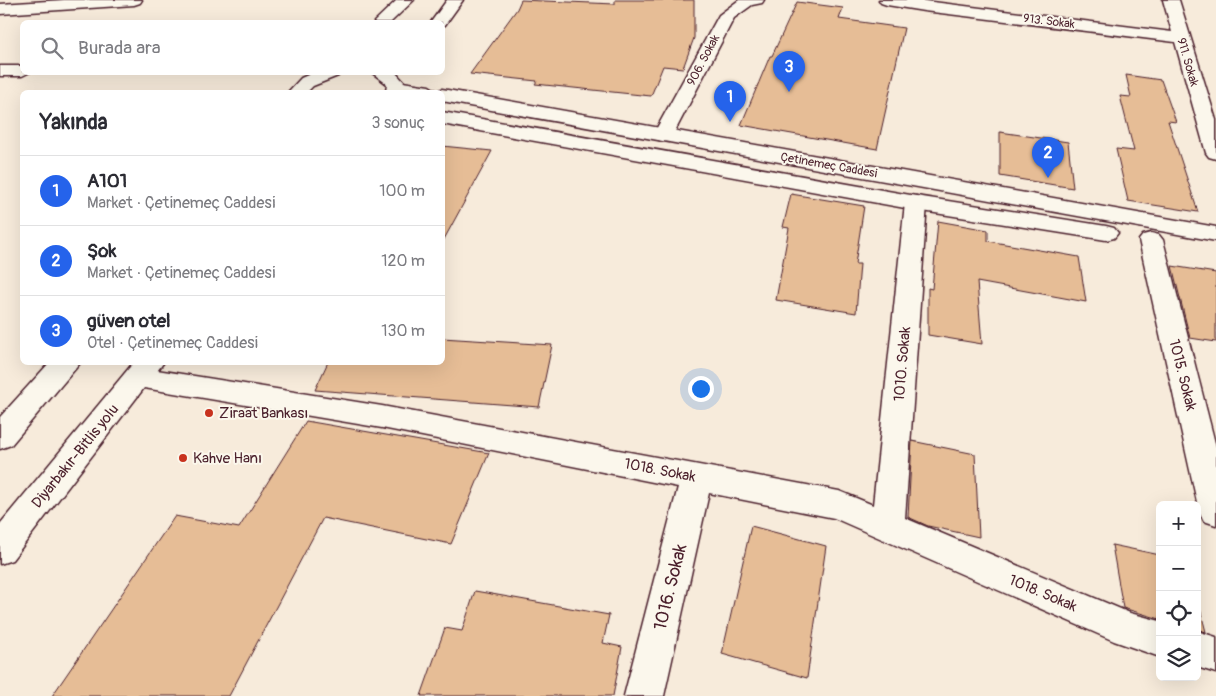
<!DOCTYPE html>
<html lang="tr">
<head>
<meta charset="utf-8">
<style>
	body { margin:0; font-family:Pangolin,sans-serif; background:#f7f7f7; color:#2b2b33 }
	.controls { position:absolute; right:15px; bottom:15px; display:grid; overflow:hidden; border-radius:8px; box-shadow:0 5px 20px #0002 }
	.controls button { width:45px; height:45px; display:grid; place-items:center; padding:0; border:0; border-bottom:1px solid #e1e1e2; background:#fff; color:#2b2b33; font:25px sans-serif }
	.you { position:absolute; left:700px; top:388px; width:18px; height:18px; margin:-12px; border:4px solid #fff; border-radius:50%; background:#1a73e8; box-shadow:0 0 0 8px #1a73e833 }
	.badge { display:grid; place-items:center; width:32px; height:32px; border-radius:50%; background:#2563eb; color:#fff; font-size:16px; font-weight:700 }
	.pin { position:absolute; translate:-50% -41px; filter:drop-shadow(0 1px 2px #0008) }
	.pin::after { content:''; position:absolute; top:26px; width:18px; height:15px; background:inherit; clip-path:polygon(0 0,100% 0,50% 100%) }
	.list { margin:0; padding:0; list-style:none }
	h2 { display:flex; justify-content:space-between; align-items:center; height:65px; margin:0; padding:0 20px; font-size:21px }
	h2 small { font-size:16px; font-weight:400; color:#7c7c81 }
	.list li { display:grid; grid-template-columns:32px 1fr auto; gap:15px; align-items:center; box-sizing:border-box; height:70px; padding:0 20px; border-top:1px solid #e1e1e2 }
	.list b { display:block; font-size:19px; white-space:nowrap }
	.list p { margin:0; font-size:16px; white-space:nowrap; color:#7c7c81 }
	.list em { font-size:16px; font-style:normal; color:#7c7c81 }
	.icon { flex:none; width:28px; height:28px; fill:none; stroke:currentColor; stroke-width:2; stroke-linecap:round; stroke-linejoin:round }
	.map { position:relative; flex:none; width:1216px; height:696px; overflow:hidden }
	.search { position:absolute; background:#fff; box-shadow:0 5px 20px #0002; left:20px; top:20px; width:425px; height:55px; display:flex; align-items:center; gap:12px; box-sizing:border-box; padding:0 18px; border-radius:8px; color:#7c7c81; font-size:19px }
	.panel { position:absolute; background:#fff; box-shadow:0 5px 20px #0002; left:20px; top:90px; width:425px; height:275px; border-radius:8px }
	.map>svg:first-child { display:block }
</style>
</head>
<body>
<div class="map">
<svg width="1216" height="696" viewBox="0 0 1216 696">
	<rect width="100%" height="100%" fill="#f7ebdb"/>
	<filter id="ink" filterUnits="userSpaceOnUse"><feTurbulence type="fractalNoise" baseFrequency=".02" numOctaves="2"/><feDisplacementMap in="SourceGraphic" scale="10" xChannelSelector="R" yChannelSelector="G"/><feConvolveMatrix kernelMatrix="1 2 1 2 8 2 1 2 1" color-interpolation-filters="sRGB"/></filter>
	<g filter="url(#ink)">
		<g fill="#e6bd96" stroke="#4a1f2b">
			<path d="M521,0L615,4V0H694V38L683,68L663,66L651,96L535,84L537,81L470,74L517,9Z"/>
			<path d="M797,2L843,8L839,19L904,28L877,149L741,125L770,56H772Z"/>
			<path d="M1126,75L1161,80L1176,122L1168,121L1198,212L1128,201L1116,149L1134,151L1120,96L1131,97Z"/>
			<path d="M1000,132L1068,142L1073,188L1000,176Z"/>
			<path d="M442,146L492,151L442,243Z"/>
			<path d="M791,194L864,206L855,264H860L856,313L776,300L789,228L783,227Z"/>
			<path d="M938,221L988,230V241L1079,257L1086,302L977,282L982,344L928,335V288L932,289Z"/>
			<path d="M1172,266L1216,273V342L1190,338Z"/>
			<path d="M442,338L552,345L539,407L315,390L328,362H442Z"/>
			<path d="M306,421L489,453L451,544L323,518L229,696H52L175,516L239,528Z"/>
			<path d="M912,441L975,454L979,537L928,526L908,517Z"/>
			<path d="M751,526L826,546L807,678L722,654Z"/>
			<path d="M1112,545L1160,555V619L1123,608Z"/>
			<path d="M475,591L609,615L603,643L622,647L613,696H421L445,628L462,631Z"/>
			<path d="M1197,597L1206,632L1197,629Z"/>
		</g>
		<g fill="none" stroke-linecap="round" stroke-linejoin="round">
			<defs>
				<g id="minor">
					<path d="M64,0H142L140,3L134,5L0,14V4Z"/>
					<path d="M739,0H764L762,3L752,5L734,18L673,135L670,139L663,141L656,139L653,135L719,15Z"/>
					<path d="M879,0H917L1172,32L1163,0H1179L1216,120V159L1209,157L1206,153L1175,42L924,11L887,5L881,3Z"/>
					<path d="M0,66H22V72H30L22,76H0Z"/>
					<path d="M916,196L924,198L927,203L905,518L1130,613L1160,621V657L1114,641L834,518L709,493L664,696H624L678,487L382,428L138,387L128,384L124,377L128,370L138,367L382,406L839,491L873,505L905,203L908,198Z"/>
					<path d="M1151,233L1159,235L1163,240L1216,447V525L1204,521L1199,511L1139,240L1143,235Z"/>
					<path d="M1197,631L1216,637V673L1197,667Z"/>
				</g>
				<g id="major">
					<path d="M396,81L429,86L437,91L442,89L1216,227V241L442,101V92L389,91L387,87L389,83Z"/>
					<path d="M442,112L916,196L1106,226L1114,228L1118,233L1114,238L1106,240L916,210L442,124Z"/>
				</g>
				<g id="highway">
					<path d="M397,0H414L391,22H374Z"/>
					<path d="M447,0H463L445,25L442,26V22H431Z"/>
					<path d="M315,72H341L338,76L313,86L307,92H288L301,78Z"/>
					<path d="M371,72L396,73L405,83L404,92H386L387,84Z"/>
					<path d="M50,362H81L11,445L0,449V417Z"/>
					<path d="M134,362H164L12,560L0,564V524Z"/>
				</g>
			</defs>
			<use href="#minor" stroke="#4a1f2b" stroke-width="3"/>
			<use href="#major" stroke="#4a1f2b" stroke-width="3"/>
			<use href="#highway" stroke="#4a1f2b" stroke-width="3"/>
			<use href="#minor" fill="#fbf7ec" fill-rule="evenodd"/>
			<use href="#major" fill="#fbf7ec" fill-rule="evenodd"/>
			<use href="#highway" fill="#fbf7ec" fill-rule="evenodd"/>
		</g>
	</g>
	<g fill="#c8321e" stroke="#fbf7ec" stroke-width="2">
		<circle cx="209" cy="413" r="5"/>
		<circle cx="183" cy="458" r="5"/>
	</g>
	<g text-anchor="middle" stroke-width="4" stroke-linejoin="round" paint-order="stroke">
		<g font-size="12" fill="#4a1f2b" stroke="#fbf7ec">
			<text transform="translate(1049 21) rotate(7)" y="4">913. Sokak</text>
			<text transform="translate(703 60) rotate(-62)" y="4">906. Sokak</text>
			<text transform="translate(1188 62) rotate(74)" y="4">911. Sokak</text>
			<text transform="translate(829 165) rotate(10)" y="4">Çetinemeç Caddesi</text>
		</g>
		<g font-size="15" fill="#4a1f2b" stroke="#fbf7ec">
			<text transform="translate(902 364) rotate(-85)" y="5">1010. Sokak</text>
			<text transform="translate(1183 375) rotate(76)" y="5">1015. Sokak</text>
			<text transform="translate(75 456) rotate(-51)" y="5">Diyarbakır-Bitlis yolu</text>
			<text transform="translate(660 470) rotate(11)" y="5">1018. Sokak</text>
			<text transform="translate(1043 593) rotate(23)" y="5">1018. Sokak</text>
		</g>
		<g font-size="15" fill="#4a1f2b" stroke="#fbf7ec" text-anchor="start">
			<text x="219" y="418">Ziraat Bankası</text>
			<text x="193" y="463">Kahve Hanı</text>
		</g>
		<g font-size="18" fill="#4a1f2b" stroke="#fbf7ec">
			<text transform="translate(670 587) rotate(-76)" y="6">1016. Sokak</text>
		</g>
	</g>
</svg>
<div class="controls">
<button>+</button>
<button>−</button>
<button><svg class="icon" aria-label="locate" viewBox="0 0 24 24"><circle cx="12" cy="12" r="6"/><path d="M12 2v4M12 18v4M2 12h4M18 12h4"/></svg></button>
<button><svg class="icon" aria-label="layers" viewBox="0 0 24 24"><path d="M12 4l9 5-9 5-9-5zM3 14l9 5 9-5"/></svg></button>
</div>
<div class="you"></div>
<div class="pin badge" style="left:730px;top:122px">1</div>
<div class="pin badge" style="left:1048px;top:178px">2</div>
<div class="pin badge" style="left:789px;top:92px">3</div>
<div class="search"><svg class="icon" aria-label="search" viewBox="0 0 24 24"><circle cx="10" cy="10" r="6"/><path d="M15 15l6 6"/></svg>Burada ara</div>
<section class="panel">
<h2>Yakında<small>3 sonuç</small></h2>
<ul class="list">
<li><span class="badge">1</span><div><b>A101</b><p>Market · Çetinemeç Caddesi</p></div><em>100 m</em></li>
<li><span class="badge">2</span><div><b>Şok</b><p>Market · Çetinemeç Caddesi</p></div><em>120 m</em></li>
<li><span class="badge">3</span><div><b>güven otel</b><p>Otel · Çetinemeç Caddesi</p></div><em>130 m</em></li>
</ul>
</section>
</div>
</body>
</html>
